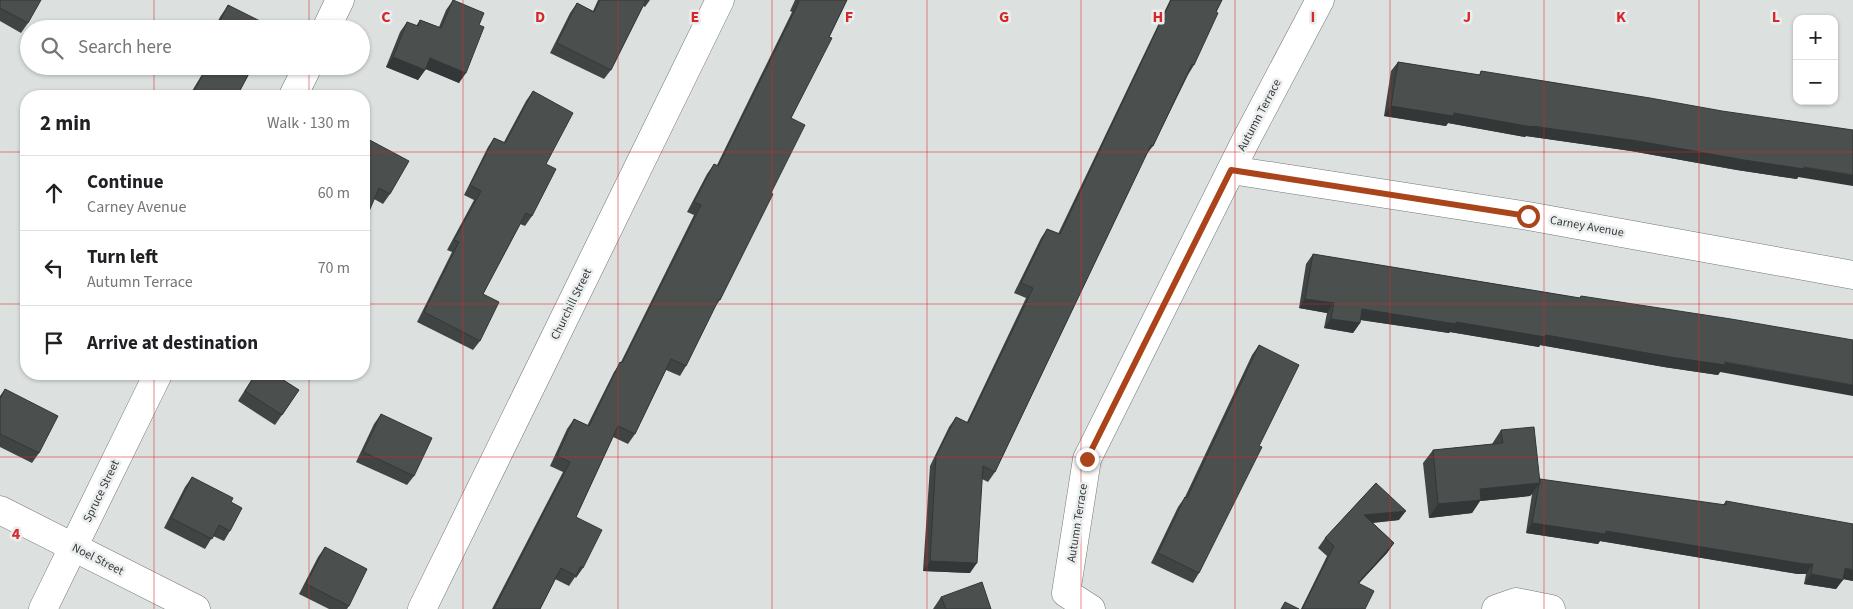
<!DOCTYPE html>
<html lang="en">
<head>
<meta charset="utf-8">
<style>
	body { margin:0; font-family:"Source Sans 3",sans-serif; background:#f6f6f6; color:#202124 }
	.controls { position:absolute; right:15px; top:15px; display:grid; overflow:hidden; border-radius:10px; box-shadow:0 1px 4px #0004 }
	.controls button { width:45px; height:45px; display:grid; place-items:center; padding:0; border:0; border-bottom:1px solid #e0e0e0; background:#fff; color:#202124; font:25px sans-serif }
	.stop { position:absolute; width:15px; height:15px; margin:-11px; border:4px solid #aa441a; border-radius:50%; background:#fff }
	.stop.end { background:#aa441a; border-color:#fff; box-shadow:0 1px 5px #0008 }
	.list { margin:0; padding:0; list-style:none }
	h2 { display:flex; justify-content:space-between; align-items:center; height:65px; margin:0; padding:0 20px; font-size:21px }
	h2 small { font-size:16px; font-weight:400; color:#757577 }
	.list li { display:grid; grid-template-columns:32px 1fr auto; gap:15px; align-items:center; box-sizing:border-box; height:75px; padding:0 20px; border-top:1px solid #e0e0e0 }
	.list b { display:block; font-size:19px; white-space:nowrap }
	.list p { margin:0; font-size:16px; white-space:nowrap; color:#757577 }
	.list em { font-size:16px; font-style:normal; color:#757577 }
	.icon { flex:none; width:28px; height:28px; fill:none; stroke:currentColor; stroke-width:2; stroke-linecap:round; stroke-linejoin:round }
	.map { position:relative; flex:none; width:1853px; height:609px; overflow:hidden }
	.search { position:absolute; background:#fff; box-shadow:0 1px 4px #0004; left:20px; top:20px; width:350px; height:55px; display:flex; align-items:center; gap:12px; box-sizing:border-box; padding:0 18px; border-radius:28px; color:#757577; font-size:19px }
	.panel { position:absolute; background:#fff; box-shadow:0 1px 4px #0004; left:20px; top:90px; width:350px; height:290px; border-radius:20px }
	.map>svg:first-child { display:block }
</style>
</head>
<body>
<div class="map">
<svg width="1853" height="609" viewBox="0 0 1853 609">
	<rect width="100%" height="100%" fill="#dce1e0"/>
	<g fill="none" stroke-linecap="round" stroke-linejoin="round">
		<defs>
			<g id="minor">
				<path d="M326,29L340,0"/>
				<path d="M293,96L308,66"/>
				<path d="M1231,170L1528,216L1853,275"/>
				<path d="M0,510L196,609"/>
				<path d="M43,609L158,374"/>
				<path d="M422,609L720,0"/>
				<path d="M1091,609L1066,593L1087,459L1246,140L1320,0"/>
				<path d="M1496,609L1516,602L1551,609"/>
			</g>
		</defs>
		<use href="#minor" stroke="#727676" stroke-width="29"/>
		<use href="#minor" stroke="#fff" stroke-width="28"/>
	</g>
	<g fill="#404443">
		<path d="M0,0L28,23L21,33L0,21Z"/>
		<path d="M453,0L479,25L459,83L426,69L418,80L386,67L400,32L407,22L416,26L420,20L439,27L446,10Z"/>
		<path d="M598,0H650L645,7L643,6L611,70L604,79L550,53L570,13L577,3L593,11Z"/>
		<path d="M795,0H847L791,118L771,193L720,300L714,308L686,366L680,376L666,370L635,434L628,444L613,437L576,517L583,568L576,578L575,577L569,586L555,579L540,609H492L563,472L550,466L567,429L574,419L587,426L614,372L621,362L694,215L687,212L707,174L714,164L717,165L792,12L790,11Z"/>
		<path d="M1170,0H1222L1216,12L1194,65L1188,75L1153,146L1146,155L995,472L988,482L982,479L970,573L923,571L930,466L949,427L956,417L967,422L1026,298L1014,293L1041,238L1047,229L1058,234Z"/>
		<path d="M228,5L272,29H214L220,17Z"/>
		<path d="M1398,62L1479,75L1481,71L1798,177L1797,179L1737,170L1631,151L1526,136L1525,137L1448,123L1446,126L1384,116L1391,71Z"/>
		<path d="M207,66H253L237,96H189Z"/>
		<path d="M533,91L546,164L532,216L525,226L520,224L483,294L480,341L473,350L417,322L452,252L447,250L474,200L464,195L488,147L494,138L504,142L526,101Z"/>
		<path d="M364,137L390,194L383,204L374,199Z"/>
		<path d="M1313,254L1580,298L1581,296L1720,372L1718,375L1664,367L1540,345L1539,347L1450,332L1449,333L1360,320V323L1353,333L1324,328L1327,313L1299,308L1306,264Z"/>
		<path d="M1259,345V446L1199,573L1193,583L1151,563L1178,507L1185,497L1252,355Z"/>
		<path d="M255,374H274L299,390L275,425L238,401Z"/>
		<path d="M5,389L39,453L32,463L0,447V396Z"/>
		<path d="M381,414L414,476L407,485L356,462L374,424Z"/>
		<path d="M1501,430L1539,479L1723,505L1726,501L1853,581L1843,579L1836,589L1804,584L1806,574H1798L1600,541L1598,544L1526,533L1532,494L1530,496L1480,501L1472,513L1429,518L1423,463L1433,450L1492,444Z"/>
		<path d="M192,477L231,502L230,531L224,541L213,536L205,549L164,528L185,487Z"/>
		<path d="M1376,483L1399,520L1373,523L1394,543L1387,553L1359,583L1365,609H1301L1327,556L1318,548L1325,538Z"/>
		<path d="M325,547L349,606L347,609H329L299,594L318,557Z"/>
		<path d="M941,597L991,609H933Z"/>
	</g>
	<g fill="#343737">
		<path d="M393,57L425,70L418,80L386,67Z"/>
		<path d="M430,58L466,73L459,83L423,68Z"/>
		<path d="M1391,106L1454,113L1804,167L1853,175V186L1798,177L1797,179L1737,170L1631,151L1526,136L1525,137L1448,123L1446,126L1384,116Z"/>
		<path d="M1305,299L1334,303L1327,313L1299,308Z"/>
		<path d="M1362,309L1456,322L1725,362L1853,385V396L1720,372L1718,375L1664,367L1540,345L1539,347L1450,332L1449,333L1355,319Z"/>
		<path d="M1331,319L1360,323L1353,333L1324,328Z"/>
		<path d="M1540,483L1530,496L1480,501L1472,513L1429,518L1438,504L1480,489Z"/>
		<path d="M1406,511L1399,520L1357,524L1364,515Z"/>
		<path d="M1532,523L1606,531L1813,564L1806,574H1798L1600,541L1598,544L1526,533Z"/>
		<path d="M1394,543L1387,553L1351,592L1358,583Z"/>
		<path d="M930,561L977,563L970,573L923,571Z"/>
		<path d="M1845,568L1853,570V581L1838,578Z"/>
		<path d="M1811,574L1843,580L1836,589L1804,584Z"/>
	</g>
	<g fill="#4b4f4e" stroke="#343737">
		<path d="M0,0H41L28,23L0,8Z"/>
		<path d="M453,0L484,13L479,25L484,27L466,73L430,58L425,70L393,57L407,22L418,26L420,20L441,28Z"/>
		<path d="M600,0H646L611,70L557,43L577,3L594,12Z"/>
		<path d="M797,0H847L829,37L832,38L791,118L805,125L771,193L773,194L720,300L719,299L686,366L671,359L635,434L618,426L576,517L602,530L583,568L581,566L576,576L561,568L540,609H494L570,462L557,456L574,419L589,426L620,362L622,363L701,205L694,202L714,164L718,166L799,2L797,1Z"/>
		<path d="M1171,0H1222L1216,12L1218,13L1194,65L1192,64L1153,146L1151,145L995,472L983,466L977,563L930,561L936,456L956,417L968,423L1033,288L1021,283L1047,229L1060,234Z"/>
		<path d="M228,5L272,27V29H216Z"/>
		<path d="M1398,62L1480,75L1481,71L1650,98L1722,111L1853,130V175L1804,167V169L1744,160L1638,141L1532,126V127L1454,113L1453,116L1391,106Z"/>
		<path d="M208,66H253L237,96H191Z"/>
		<path d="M533,91L573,113L546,164L556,169L532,216L526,213L483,294L499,302L480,341L424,312L459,242L454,240L481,191L470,185L494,138L505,143Z"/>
		<path d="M364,137L409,161L390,194L379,188L364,223Z"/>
		<path d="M1313,254L1580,298L1581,296L1731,319L1853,340V385L1725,362V365L1670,357L1546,335L1545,337L1456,322V324L1362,309L1360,323L1331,319L1334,303L1305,299Z"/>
		<path d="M1259,345L1299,365L1259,446L1262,447L1199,573L1158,553L1185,497L1187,498Z"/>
		<path d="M256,374H274L299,390L282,415L245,391Z"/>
		<path d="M5,389L58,416L39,453L0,434V399Z"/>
		<path d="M381,414L432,438L414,476L363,452Z"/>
		<path d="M1534,427L1540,483L1480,489L1481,500L1438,504L1433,450L1503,443L1501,430Z"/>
		<path d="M192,477L233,498L231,502L242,508L230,531L219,525L212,539L171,518Z"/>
		<path d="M1540,479L1726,505V501L1853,524V570L1845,568L1843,580L1811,574L1813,564H1804L1606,531L1605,534L1532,523L1539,485L1540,483Z"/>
		<path d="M1376,483L1406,511L1364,515L1394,543L1358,583L1374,591L1365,609H1302L1334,546L1325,538Z"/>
		<path d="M325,547L367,569L349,606L306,584Z"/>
		<path d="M982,582L991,609H946L941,597Z"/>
		<path d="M1285,602L1299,609H1281Z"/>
	</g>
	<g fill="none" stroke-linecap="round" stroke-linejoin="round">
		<path stroke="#aa441a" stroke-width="6" d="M1087,459L1231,170L1528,216"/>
	</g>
	<path fill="none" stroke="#d62828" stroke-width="1" stroke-opacity="0.55" d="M154,0V29M309,0V29M463,0V609M618,0V609M772,0V609M927,0V609M1081,0V609M1235,0V609M1390,0V609M1544,0V609M1699,0V609M154,66V96M309,66V96M0,152H26M364,152H1853M0,304H26M364,304H1853M154,374V609M309,374V609M0,457H1853"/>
	<g text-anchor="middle" stroke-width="5" stroke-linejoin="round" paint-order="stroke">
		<g font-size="12" fill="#383a39" stroke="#eaeeee">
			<text transform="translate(1259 115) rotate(-62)" y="4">Autumn Terrace</text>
			<text transform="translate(1587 226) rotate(10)" y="4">Carney Avenue</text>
			<text transform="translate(571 304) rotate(-64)" y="4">Churchill Street</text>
			<text transform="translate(101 491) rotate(-64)" y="4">Spruce Street</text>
			<text transform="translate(1077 523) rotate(-81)" y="4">Autumn Terrace</text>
			<text transform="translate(98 559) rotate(27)" y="4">Noel Street</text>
		</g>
	</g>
	<g font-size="16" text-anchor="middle" font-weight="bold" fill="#d62828" stroke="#eaeeee" stroke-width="5" stroke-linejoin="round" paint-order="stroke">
		<text x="386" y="22">C</text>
		<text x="540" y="22">D</text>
		<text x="695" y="22">E</text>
		<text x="849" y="22">F</text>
		<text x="1004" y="22">G</text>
		<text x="1158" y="22">H</text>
		<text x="1313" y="22">I</text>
		<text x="1467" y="22">J</text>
		<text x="1621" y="22">K</text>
		<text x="1776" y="22">L</text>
		<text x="16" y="539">4</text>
	</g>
</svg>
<div class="controls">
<button>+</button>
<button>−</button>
</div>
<div class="stop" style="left:1528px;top:216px"></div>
<div class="stop end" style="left:1087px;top:459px"></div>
<div class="search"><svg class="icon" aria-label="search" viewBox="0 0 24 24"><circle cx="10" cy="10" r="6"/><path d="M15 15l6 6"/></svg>Search here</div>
<section class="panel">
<h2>2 min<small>Walk · 130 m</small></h2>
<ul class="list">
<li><svg class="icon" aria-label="ahead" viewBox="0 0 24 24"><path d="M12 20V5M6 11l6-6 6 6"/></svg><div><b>Continue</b><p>Carney Avenue</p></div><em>60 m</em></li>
<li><svg class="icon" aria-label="left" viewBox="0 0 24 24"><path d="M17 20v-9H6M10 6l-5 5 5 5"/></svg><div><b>Turn left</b><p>Autumn Terrace</p></div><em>70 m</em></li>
<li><svg class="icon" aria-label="arrive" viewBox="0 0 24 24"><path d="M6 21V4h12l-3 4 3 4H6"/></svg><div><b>Arrive at destination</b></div></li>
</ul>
</section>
</div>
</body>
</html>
